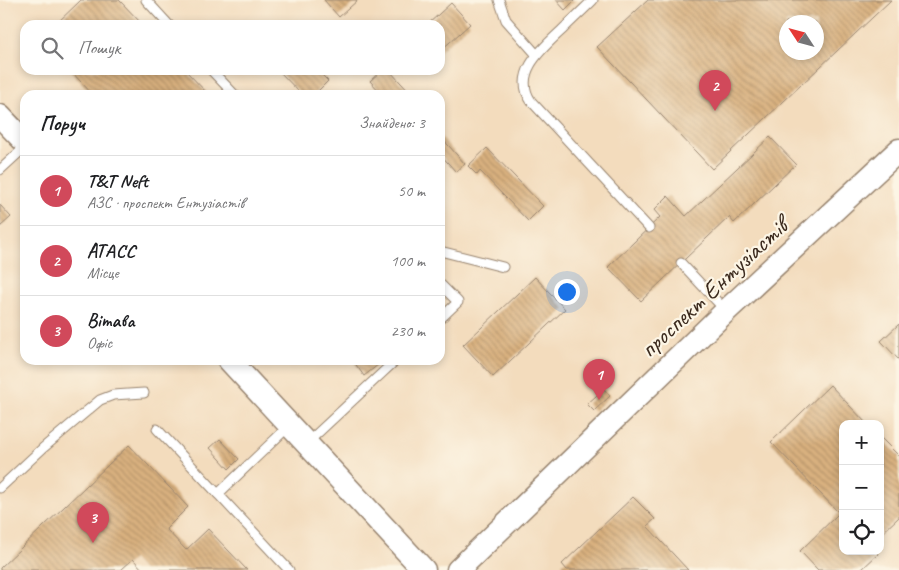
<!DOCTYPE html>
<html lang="uk">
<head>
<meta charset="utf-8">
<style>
	body { margin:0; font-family:Caveat,sans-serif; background:#f6f6f6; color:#202124 }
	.controls { position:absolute; right:15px; bottom:15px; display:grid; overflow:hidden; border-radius:10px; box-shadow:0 2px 8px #0003 }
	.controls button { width:45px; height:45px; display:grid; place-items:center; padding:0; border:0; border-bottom:1px solid #e0e0e0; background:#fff; color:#202124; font:25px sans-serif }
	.compass { position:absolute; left:779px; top:15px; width:45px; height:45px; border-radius:50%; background:#fff; box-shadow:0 2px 8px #0003; rotate:306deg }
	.you { position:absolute; left:566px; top:291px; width:18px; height:18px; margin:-12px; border:4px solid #fff; border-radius:50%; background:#1a73e8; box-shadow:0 0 0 8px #1a73e833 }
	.badge { display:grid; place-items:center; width:32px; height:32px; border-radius:50%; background:#d1495b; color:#fff; font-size:16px; font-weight:700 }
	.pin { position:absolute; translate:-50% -41px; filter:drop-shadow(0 1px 2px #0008) }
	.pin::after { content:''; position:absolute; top:26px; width:18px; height:15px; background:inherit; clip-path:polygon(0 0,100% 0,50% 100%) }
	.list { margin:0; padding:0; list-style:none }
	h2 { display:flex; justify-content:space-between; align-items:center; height:65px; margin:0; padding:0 20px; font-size:21px }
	h2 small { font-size:16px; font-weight:400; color:#757577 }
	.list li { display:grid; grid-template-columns:32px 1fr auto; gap:15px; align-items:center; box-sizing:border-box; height:70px; padding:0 20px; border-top:1px solid #e0e0e0 }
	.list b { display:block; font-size:19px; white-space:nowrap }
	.list p { margin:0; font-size:16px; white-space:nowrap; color:#757577 }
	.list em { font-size:16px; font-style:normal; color:#757577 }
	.icon { flex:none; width:28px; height:28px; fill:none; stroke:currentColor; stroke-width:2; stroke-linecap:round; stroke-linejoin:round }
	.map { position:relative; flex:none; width:899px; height:570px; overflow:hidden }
	.search { position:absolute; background:#fff; box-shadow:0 2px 8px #0003; left:20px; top:20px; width:425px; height:55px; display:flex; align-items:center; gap:12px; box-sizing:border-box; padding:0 18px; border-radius:15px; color:#757577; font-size:19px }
	.panel { position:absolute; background:#fff; box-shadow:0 2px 8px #0003; left:20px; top:90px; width:425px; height:275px; border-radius:15px }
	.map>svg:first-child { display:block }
</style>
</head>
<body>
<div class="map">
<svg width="899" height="570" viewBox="0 0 899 570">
	<defs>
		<pattern id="building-back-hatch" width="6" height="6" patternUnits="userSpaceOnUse" patternTransform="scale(1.25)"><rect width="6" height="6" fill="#d9b17f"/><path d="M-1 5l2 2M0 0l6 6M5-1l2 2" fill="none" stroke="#b19067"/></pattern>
	</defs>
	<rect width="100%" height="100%" fill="#fcf5e5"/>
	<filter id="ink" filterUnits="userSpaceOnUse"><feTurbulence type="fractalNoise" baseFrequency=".02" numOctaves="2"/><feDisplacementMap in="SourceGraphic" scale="10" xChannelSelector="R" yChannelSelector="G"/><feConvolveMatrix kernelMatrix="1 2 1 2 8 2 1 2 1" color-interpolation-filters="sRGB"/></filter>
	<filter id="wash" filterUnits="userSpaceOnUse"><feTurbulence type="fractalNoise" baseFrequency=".0096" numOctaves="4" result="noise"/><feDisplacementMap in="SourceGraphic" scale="20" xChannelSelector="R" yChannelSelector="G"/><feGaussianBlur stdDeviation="1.12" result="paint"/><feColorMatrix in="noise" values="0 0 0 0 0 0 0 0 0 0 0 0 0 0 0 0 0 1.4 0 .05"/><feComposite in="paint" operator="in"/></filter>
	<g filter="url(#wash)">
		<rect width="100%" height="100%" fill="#f3dcbd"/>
		<g id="blocks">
			<g fill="url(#building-back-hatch)" fill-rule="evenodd">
				<path d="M81,0H119L143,25H55Z"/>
				<path d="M324,0H358L339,17Z"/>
				<path d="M556,0H575L565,10Z"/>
				<path d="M648,0H891L712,169L597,47ZM786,22H816V52H786Z"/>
				<path d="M451,3L470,24L440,51V25H427Z"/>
				<path d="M70,70H185L209,95H93Z"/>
				<path d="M278,70H317L328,81L314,95H302Z"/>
				<path d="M382,70H389L412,95H383L370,81Z"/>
				<path d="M440,136L465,164L456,172L440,154Z"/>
				<path d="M770,137L796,164L734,223L729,217L641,301L608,267L660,217L654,210L668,196L686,216Z"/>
				<path d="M487,148L543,206L528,221L480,171L477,175L468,166Z"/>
				<path d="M0,205L11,217L0,227Z"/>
				<path d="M535,277L565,309L493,377L463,345Z"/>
				<path d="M899,324V360L881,341Z"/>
				<path d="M356,360H384L364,376L354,362Z"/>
				<path d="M830,385L867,424H843V551H876L878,554L861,570H818L800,551L839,513L771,442Z"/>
				<path d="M604,389L610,396L594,411L587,404Z"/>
				<path d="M880,437L899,456V517L880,535Z"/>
				<path d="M220,439L239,459L229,469L210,448Z"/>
				<path d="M129,445L188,507L166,529L186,550L208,529L247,570H143L133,559L121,570H0V568Z"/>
				<path d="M633,497L655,519L647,526L688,570H567L562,564Z"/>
			</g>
		</g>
	</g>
	<g filter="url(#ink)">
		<use href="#blocks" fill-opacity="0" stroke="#97836e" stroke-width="1"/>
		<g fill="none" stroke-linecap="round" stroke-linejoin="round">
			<defs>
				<g id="service">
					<path d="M146,0L169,25"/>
					<path d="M499,0L506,20L536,54"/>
					<path d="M593,0C583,10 572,20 562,30C543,48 512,73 531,101L649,228"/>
					<path d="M211,70L235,95"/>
					<path d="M0,170L25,147"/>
					<path d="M440,251L503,267"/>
					<path d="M681,263L726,311"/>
					<path d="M440,284L458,302L440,319"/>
					<path d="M157,429L218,494"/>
					<path d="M307,443L396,360"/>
					<path d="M0,488L43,448L100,400L113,395L144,393"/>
					<path d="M289,570L218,494L290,425"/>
				</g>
				<g id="tertiary">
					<path d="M0,116L25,142"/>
					<path d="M229,360L424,570"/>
					<path d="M458,570L726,311L899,150"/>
				</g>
			</defs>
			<use href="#service" stroke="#97836e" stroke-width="11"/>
			<use href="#tertiary" stroke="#97836e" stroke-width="25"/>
			<use href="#service" stroke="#fff" stroke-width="9"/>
			<use href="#tertiary" stroke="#fff" stroke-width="22"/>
		</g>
	</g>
	<g text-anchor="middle" stroke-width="4.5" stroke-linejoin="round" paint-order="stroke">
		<g font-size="25" fill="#3b2a1e" stroke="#fcf5e5">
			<text transform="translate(713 287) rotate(-43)" y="9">проспект Ентузіастів</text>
		</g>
	</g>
</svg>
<div class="controls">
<button>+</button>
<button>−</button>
<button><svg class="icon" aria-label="locate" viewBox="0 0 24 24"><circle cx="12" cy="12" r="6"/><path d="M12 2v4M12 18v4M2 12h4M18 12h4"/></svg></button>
</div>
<svg class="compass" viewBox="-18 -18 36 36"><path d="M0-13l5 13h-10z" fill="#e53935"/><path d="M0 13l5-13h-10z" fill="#757577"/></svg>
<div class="you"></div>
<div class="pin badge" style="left:599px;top:400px">1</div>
<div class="pin badge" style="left:715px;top:111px">2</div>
<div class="pin badge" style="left:93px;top:543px">3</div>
<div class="search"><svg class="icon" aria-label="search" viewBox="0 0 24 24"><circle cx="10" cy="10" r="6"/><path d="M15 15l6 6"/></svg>Пошук</div>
<section class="panel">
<h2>Поруч<small>Знайдено: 3</small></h2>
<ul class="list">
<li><span class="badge">1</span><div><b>T&amp;T Neft</b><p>АЗС · проспект Ентузіастів</p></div><em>50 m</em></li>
<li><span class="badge">2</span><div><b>АТАСС</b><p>Місце</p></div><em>100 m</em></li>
<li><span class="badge">3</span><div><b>Вітава</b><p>Офіс</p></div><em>230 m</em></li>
</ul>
</section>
</div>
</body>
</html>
